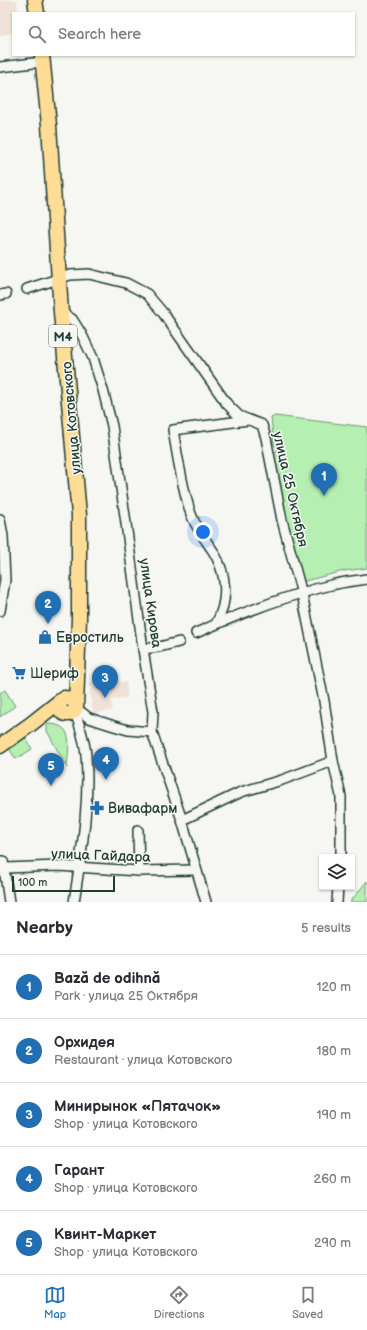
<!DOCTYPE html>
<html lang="en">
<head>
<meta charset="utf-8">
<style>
	body { margin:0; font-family:"Balsamiq Sans",sans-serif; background:#f7f7f7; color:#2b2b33 }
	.controls { position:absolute; right:12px; bottom:12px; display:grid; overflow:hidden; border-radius:0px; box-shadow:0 1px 3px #0004 }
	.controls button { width:36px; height:36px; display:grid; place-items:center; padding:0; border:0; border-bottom:1px solid #e1e1e2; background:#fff; color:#2b2b33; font:20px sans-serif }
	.scale { position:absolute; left:12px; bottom:10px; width:103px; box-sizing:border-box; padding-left:4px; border:2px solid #1f3d34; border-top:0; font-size:11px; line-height:14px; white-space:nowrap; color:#1f3d34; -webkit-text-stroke:3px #f6f6f2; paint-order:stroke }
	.you { position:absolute; left:203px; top:532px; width:14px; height:14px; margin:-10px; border:3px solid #fff; border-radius:50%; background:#1a73e8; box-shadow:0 0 0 6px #1a73e833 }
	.badge { display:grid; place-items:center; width:26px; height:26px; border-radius:50%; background:#1f6fb2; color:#fff; font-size:13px; font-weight:700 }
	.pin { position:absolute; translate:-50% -33px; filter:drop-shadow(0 1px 2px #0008) }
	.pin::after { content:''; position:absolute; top:21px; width:14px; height:12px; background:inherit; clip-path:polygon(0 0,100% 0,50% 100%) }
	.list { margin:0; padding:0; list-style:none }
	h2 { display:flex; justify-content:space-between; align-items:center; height:52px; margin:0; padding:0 16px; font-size:17px }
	h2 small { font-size:13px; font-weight:400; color:#7c7c81 }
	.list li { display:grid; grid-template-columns:26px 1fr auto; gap:12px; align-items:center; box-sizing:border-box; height:64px; padding:0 16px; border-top:1px solid #e1e1e2 }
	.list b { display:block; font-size:15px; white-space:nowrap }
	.list p { margin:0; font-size:13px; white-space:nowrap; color:#7c7c81 }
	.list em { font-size:13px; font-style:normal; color:#7c7c81 }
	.icon { flex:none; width:22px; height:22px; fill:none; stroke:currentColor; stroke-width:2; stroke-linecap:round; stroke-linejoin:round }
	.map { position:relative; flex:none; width:367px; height:902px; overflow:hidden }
	.search { position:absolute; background:#fff; box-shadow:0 1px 3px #0004; left:12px; right:12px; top:12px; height:44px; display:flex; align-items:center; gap:10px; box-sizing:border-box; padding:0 14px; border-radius:0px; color:#7c7c81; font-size:15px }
	.sheet { height:372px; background:#fff }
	nav { display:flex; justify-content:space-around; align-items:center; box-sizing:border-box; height:56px; border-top:1px solid #e1e1e2; background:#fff; font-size:11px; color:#7c7c81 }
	nav a { display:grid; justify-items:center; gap:2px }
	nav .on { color:#1f6fb2 }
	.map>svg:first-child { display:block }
</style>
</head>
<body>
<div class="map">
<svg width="367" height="902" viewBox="0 0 367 902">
	<rect width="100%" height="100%" fill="#f6f6f2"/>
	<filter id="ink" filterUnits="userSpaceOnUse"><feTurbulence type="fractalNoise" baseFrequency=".025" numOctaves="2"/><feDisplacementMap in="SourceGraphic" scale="8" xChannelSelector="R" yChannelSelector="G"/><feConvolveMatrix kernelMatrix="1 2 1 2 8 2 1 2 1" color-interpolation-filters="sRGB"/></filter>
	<g filter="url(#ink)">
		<g fill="#f1e2d7">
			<path d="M0,0H17L18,13H13V33L0,35Z"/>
			<path d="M89,682H126L128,697L111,700L113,710L93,714Z"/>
		</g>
		<g fill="#b6efb2" stroke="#6a9673">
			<path d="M275,416L367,427V568L344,571L301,582C290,539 278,497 274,452L277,451V447L274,445L271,418Z"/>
			<path d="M5,690L15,706L0,717V693Z"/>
			<path d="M47,724C76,723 68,748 67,768L47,731Z"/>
			<path d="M25,737L32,749L16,759L8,747Z"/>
			<path d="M367,881V902H350Z"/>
		</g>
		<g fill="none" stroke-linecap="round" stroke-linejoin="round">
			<defs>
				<g id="minor">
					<path d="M0,67L42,62"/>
					<path d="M27,289L70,275L89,274L126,283L147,294L163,313L227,404L239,416L262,425L266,438L282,520L302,594L324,701L333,761L341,796V857"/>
					<path d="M0,295L6,294"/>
					<path d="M61,312L72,319L82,335L93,358L103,390L112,426L125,516L143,649L153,712L152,732L182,820L206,902"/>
					<path d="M0,519L3,536L5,580L0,611"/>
					<path d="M216,624C229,600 227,574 213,551C205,539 196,528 191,514C182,488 178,458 173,430L248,420"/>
					<path d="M196,633C239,614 284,596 331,585C343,582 355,581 367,579"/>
					<path d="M143,649L159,647L179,642"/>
					<path d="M76,708L89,718L114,726L128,730L152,732"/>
					<path d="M182,820L241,792L282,780L333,761"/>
					<path d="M138,830L139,871"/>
					<path d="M0,861H3L9,902"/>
					<path d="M5,868L58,866L139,871L196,870"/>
					<path d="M74,902C81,854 90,804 86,755C85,740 79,725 75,711"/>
					<path d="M337,902L338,887"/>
				</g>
				<g id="highway">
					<path d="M35,0L37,13"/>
					<path d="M42,55L49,125L61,312L79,515V618L76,708C70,718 59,715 59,704L64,698L72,699L75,703"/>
					<path d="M0,746L31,724L60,701"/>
				</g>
			</defs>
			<use href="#minor" stroke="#1f3d34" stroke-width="12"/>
			<use href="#highway" stroke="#1f3d34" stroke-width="17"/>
			<use href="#minor" stroke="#f6f6f2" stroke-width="9"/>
			<use href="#highway" stroke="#ffdd96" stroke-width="14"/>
		</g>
	</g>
	<defs>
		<symbol id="shop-bare" viewBox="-9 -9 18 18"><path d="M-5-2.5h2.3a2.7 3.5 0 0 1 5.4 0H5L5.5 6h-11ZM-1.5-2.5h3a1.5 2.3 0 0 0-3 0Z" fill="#1f6fb2" stroke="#f6f6f2" stroke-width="2.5" paint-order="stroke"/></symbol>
		<symbol id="supermarket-bare" viewBox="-9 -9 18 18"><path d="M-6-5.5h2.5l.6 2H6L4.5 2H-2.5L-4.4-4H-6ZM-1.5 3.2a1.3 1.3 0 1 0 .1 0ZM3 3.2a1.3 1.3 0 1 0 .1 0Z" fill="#1f6fb2" stroke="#f6f6f2" stroke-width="2.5" paint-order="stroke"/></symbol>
		<symbol id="pharmacy-bare" viewBox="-9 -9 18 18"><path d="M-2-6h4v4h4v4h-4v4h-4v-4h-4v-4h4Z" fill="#1f6fb2" stroke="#f6f6f2" stroke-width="2.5" paint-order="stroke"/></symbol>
	</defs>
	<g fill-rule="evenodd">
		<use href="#shop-bare" x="35" y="627" width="20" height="20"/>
		<use href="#supermarket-bare" x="9" y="663" width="20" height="20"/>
		<use href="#pharmacy-bare" x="87" y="798" width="20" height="20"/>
	</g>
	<g text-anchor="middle" stroke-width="3" stroke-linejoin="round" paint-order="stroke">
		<rect fill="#f6f6f2" stroke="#60746d" stroke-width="1" x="49" y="325" width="28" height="22" rx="3"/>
		<g font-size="13" font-weight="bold" fill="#1f3d34">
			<text x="63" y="341">M4</text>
		</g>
		<g font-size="14" fill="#1f3d34" stroke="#f6f6f2">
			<text transform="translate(71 418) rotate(-95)" y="5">улица Котовского</text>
			<text transform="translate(291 489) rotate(77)" y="5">улица 25 Октября</text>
			<text transform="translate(151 603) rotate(82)" y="5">улица Кирова</text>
			<text transform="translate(101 855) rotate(2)" y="5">улица Гайдара</text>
		</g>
		<g font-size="14" fill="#1f3d34" stroke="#f6f6f2" text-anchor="start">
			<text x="56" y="642">Евростиль</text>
			<text x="30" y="678">Шериф</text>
			<text x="108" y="813">Вивафарм</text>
		</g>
	</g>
</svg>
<div class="controls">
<button><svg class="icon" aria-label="layers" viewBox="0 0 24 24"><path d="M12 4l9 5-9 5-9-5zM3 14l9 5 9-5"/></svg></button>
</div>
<div class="scale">100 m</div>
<div class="you"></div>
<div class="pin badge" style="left:324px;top:496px">1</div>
<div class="pin badge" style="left:48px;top:624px">2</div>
<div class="pin badge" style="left:105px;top:698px">3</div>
<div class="pin badge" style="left:106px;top:780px">4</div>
<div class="pin badge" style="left:51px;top:786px">5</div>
<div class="search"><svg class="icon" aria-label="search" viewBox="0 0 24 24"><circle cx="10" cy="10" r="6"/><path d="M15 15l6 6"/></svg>Search here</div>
</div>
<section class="sheet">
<h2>Nearby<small>5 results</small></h2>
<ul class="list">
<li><span class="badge">1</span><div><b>Bază de odihnă</b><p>Park · улица 25 Октября</p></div><em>120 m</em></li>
<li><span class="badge">2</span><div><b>Орхидея</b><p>Restaurant · улица Котовского</p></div><em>180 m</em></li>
<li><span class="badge">3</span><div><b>Минирынок «Пятачок»</b><p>Shop · улица Котовского</p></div><em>190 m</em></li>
<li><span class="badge">4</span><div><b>Гарант</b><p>Shop · улица Котовского</p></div><em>260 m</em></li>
<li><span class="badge">5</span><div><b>Квинт-Маркет</b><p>Shop · улица Котовского</p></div><em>290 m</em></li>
</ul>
</section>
<nav>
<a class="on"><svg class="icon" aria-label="map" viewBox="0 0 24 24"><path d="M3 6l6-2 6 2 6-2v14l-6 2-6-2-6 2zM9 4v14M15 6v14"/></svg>Map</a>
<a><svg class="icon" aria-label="directions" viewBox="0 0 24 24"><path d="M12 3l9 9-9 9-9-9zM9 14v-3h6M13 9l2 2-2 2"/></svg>Directions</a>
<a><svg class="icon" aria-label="saved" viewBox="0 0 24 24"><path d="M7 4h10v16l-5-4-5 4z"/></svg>Saved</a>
</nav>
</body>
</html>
